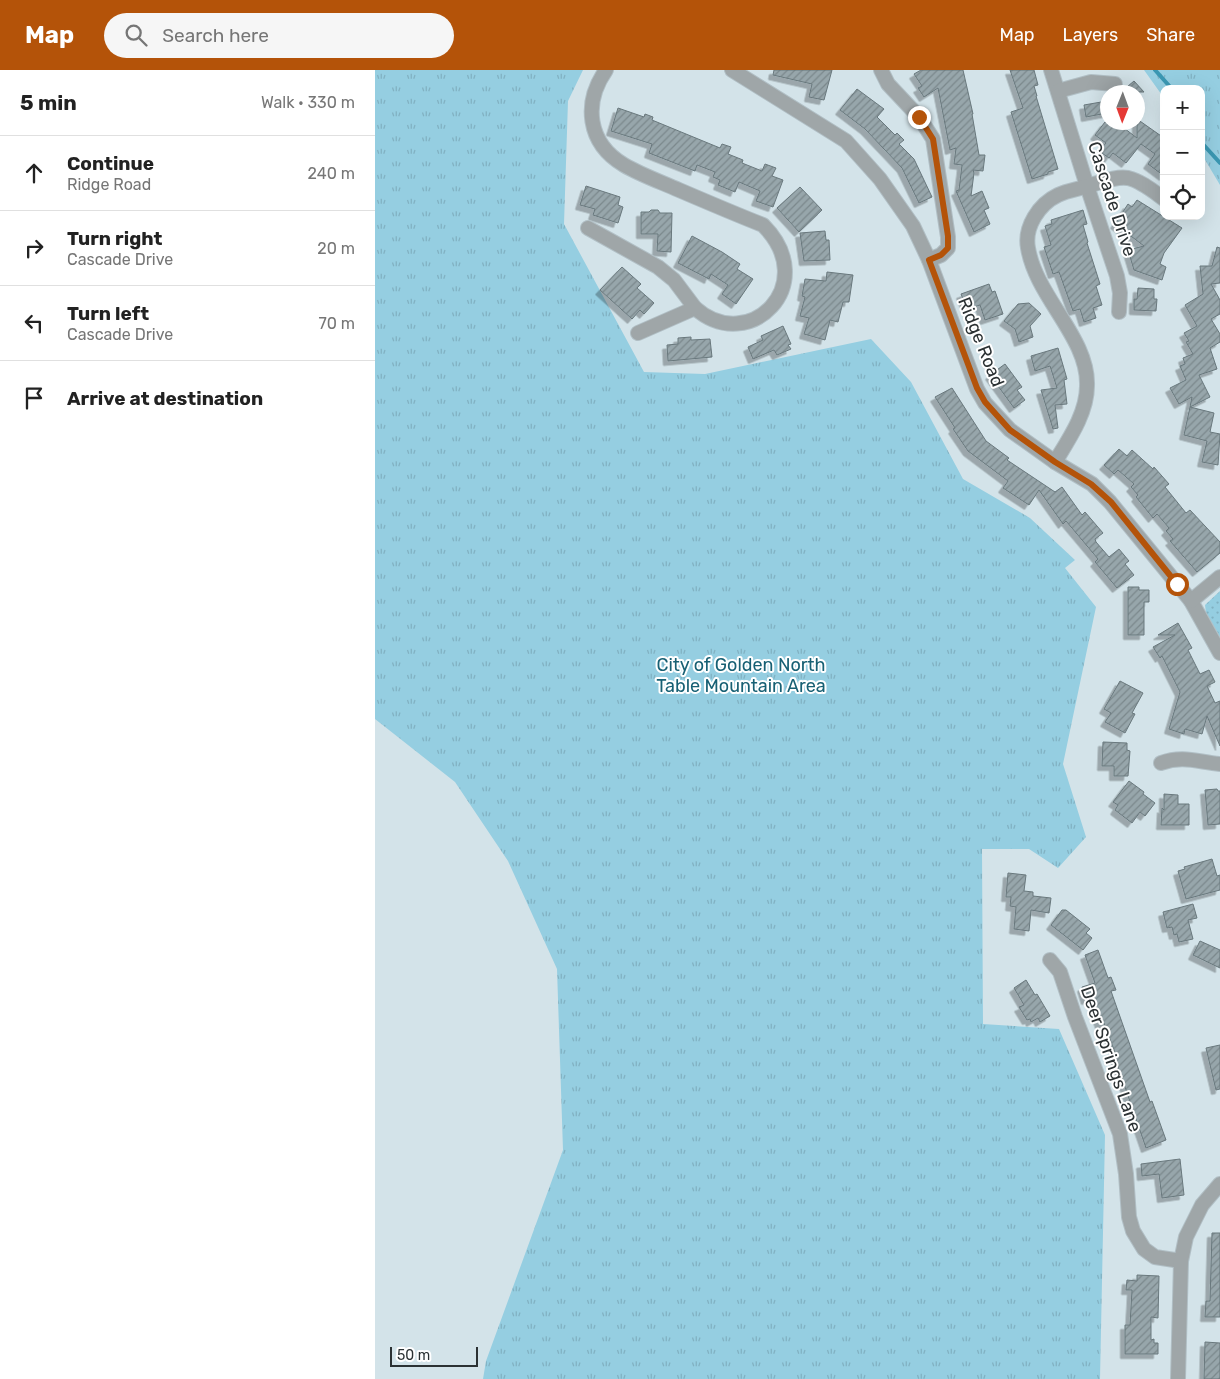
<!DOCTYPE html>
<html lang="en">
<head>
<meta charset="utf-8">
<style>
	body { margin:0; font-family:Rubik,sans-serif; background:#f6f6f6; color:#222 }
	.controls { position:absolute; right:15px; top:15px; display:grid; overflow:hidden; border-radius:10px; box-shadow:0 5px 20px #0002 }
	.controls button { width:45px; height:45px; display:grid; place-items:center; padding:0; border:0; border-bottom:1px solid #e0e0e0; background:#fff; color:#222; font:25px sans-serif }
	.compass { position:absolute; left:725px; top:15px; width:45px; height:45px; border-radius:50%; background:#fff; box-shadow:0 5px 20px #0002; rotate:181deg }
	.scale { position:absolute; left:15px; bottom:12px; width:88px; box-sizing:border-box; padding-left:5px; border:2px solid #2b3133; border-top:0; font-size:14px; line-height:18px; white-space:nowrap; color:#2b3133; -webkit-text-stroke:4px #fff; paint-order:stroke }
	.stop { position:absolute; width:15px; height:15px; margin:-11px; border:4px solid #b45309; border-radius:50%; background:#fff }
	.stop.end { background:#b45309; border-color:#fff; box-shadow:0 1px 5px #0008 }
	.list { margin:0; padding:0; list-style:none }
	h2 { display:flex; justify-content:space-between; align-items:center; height:65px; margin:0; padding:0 20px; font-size:21px }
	h2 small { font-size:16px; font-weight:400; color:#767676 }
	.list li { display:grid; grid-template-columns:32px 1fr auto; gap:15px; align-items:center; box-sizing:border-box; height:75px; padding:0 20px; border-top:1px solid #e0e0e0 }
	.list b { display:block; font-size:19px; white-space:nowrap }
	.list p { margin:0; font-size:16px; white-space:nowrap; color:#767676 }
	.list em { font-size:16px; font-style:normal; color:#767676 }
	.icon { flex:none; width:28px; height:28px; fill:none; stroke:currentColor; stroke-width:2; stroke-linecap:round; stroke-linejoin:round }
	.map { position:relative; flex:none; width:845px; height:1309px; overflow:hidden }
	header { display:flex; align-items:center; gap:30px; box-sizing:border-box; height:70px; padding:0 25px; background:#b45309; color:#fff }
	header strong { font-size:24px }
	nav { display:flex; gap:28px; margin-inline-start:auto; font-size:18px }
	.search { width:350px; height:45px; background:#f6f6f6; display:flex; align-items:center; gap:12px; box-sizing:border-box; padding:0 18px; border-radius:28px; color:#767676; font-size:19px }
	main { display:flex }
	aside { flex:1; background:#fff }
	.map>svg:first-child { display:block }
</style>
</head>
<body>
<header>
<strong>Map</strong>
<div class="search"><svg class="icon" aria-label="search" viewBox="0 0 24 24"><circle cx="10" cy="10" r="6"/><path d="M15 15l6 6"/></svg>Search here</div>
<nav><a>Map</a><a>Layers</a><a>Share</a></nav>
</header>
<main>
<aside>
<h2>5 min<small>Walk · 330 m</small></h2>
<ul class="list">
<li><svg class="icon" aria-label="ahead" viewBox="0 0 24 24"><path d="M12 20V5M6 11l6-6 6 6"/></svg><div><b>Continue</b><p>Ridge Road</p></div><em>240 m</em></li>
<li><svg class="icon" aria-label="right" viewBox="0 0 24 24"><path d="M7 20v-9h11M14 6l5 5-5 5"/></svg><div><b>Turn right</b><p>Cascade Drive</p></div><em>20 m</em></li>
<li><svg class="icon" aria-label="left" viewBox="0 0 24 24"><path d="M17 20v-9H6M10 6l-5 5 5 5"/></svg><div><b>Turn left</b><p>Cascade Drive</p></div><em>70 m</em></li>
<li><svg class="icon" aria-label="arrive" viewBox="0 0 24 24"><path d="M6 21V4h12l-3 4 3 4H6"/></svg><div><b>Arrive at destination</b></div></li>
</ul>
</aside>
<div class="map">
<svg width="845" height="1309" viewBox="0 0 845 1309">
	<defs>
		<pattern id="grass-dots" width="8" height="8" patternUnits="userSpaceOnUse" patternTransform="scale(1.25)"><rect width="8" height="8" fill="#95cee1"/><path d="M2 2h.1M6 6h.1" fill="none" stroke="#81b1c2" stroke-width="1.8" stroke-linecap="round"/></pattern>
		<pattern id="park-tufts" width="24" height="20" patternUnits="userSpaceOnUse" patternTransform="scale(1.25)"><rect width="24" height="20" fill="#95cee1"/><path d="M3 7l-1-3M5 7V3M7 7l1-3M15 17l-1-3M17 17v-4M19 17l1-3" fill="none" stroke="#81b1c2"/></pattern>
		<pattern id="building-hatch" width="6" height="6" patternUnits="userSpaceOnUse" patternTransform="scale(1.25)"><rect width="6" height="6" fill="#97a6ab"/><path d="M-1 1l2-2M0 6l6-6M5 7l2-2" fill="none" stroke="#7b888c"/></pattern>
		<filter id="shadow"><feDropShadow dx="-4.5" dy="4.5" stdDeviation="0" flood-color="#0004"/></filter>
	</defs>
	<rect width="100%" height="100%" fill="#d3e3e9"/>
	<path fill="url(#grass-dots)" d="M845,521V567L831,543L830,535Z"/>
	<g fill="url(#park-tufts)">
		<path d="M0,0H208L193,31L189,154L269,302L330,304L496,269L536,312L588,409L655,448L700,490L690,498L721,537L688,694L711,767L683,798L654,779H607L608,954L684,959L730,1065L725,1309H108L111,1291L188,1080L182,899L133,791L80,712L0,649Z"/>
		<path d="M769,0H845V115L826,83V19H789V28Z"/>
	</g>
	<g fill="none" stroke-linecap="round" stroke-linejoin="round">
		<g stroke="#3a97b2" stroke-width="4">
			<path d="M780,0L797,19"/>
			<path d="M826,72L845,93"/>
		</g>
	</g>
	<g fill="url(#building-hatch)" stroke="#69787d" filter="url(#shadow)">
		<path d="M399,0H457L449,30L434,27L437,14L398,5Z"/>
		<path d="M546,0H588L598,44H597L604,85H610L608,101L598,100L599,103L596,126L607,121L614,138L609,140L615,154L599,162L581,121L584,120L587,95L579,94L581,78L575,80L563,18L549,27L543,18L547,16L539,4Z"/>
		<path d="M635,0H659L663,15L659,16L662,26H661L683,99L673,102V104L657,109L636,42L648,38Z"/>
		<path d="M759,11L769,22H746Z"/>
		<path d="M482,19L509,39L502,47L520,65L522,63L529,70L524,74L539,89L557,127L544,133L527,98L490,59L465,40Z"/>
		<path d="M732,31V43L711,47L709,35Z"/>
		<path d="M243,38L269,47L270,44L278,47L277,50L345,78L347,74L356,77L353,84L368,90L367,93L387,101L390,94L401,98L397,106L408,110L398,137L381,131L385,121L364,112L360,122L343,115L345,110L338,107L340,102L322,95L320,101L274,83L277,74L236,61Z"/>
		<path d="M762,49L789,68V106L773,94L780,84L766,74L751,93L738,83L734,88L724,81L731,73L720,65L730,52H741L762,68Z"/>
		<path d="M211,116L245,127L243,135L248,137L243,153L218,145L220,139L205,135Z"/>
		<path d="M425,117L447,140L424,162L402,138Z"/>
		<path d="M762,130L807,158L789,183L785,194L791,197L787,210L759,200L753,180L769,176L740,154L753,134L757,137Z"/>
		<path d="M276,140H283L285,143H297L296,182L282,181L283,164H266V142H274Z"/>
		<path d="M708,140L712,154L708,155L713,172L712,173L725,214L721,216L727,235L718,238L721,248L709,252L705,239L698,241L684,202L678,204L669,177L676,175L670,156L677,154L676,150Z"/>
		<path d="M450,161L451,170H454L455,190L429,191L425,163Z"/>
		<path d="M317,166L347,182L365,194L362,199L378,209L361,234L347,224L353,215L336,204L334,209L303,193Z"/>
		<path d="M842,177L845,178V213L836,214L845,230V244L836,249L845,264V272L835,278L842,299L824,305L835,327L815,337L817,327L804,334L795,318L811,310L805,296L810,294L808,288L818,284L811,272L814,271L809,263L822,256L810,235L828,224L825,196H837Z"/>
		<path d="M247,197L266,214L262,218L279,233L269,244L265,240L257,249L225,220Z"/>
		<path d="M452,202L478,205L474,232H468L463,252L455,250L450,270L429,264L434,248L425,246L430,227L427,226L430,209L451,211Z"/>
		<path d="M614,214L617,222L620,221L628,244L610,250L605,235L592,239L586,224Z"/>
		<path d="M763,218L779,219V229H782L781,241L759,240V229H762Z"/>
		<path d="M654,233L666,244L655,256L658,267L644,272L640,259L629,251L643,234Z"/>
		<path d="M408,256L416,274L413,275L416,279L402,285L399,280L378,289L373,277L388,270L386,266Z"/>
		<path d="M316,267V270L335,269L337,287L293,291L292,275L303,274V268Z"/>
		<path d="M683,278L692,309L689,310L692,334L680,335L683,358L678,359L666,320L682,318L675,296L660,301L656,286Z"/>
		<path d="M630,294L647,317L642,320L650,330L639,338L615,305Z"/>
		<path d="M577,318L611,371L634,388L632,390L680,422L687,417L707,445L710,442L728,463L720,469L721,472L734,487L744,479L754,491L750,494L759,505L742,518L720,492L723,489L691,451L688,454L664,420L654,435L628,418L633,411L593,381L578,359L580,358L560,327Z"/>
		<path d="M815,337L839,343L835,362L845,364L843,395L827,392L832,371L809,365Z"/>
		<path d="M744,379L752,386L757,380L778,399L779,397L794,414L790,417L811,443L815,440L845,472V483L822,502L795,471L798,469L791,461L794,458L782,444L778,448L761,427L763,425L756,417L759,414L743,400L739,404L729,395Z"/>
		<path d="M753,517H764V520H774V532H769V565H753Z"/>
		<path d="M803,553L817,578L813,580L825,604L834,600L840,612L832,616L840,633L845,631V676L832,646L827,664L810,659L809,664L794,659L805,622L787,586L785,588L778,577L800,565H783Z"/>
		<path d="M745,611L768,623L757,643L760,644L750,663L730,652L736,643L729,639Z"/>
		<path d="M728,672L752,673V680L755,681L753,706H739V696H727Z"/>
		<path d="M754,711L769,722L768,724L780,733L770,746L765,742L757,753L740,740L743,735L738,732Z"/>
		<path d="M842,719L843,721H845V754L833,755L830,720Z"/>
		<path d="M789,724L803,725V734H814V755H786L787,738L789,740Z"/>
		<path d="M837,789L842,806L845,805V820L811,829L803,801L810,799L809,797Z"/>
		<path d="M633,803L651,805L649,821L658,822V826L676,828L674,843L656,840L654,861L639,859L641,837L635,836L636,827H631Z"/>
		<path d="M818,834L822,848L813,850L818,869L804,872L802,864L799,865L797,857L792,858L788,842Z"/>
		<path d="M687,840H691L715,859L711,863L717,868L708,880L676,855Z"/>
		<path d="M825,871L845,880V898L818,885Z"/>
		<path d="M723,880L733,908L736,907L741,920L736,921L775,1032L777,1031L791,1070L771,1078L740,988H742L729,953L725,954L716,929L711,930L707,917L720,913L710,885Z"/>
		<path d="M651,910L660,925L662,924L675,946L665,952L663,948L656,952L655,949L652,950L644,937L649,935L639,918Z"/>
		<path d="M845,975V1019L841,1020L831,978Z"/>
		<path d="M805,1089L809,1125L787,1128L784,1104L767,1106L766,1094Z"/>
		<path d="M837,1163H845V1247H830L831,1231H835Z"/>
		<path d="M762,1205L784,1206L783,1248L776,1247V1270L779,1269V1273H783V1284H750V1255H755L757,1220H751L752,1210L762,1211Z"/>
		<path d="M830,1272L845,1273V1309H829Z"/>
	</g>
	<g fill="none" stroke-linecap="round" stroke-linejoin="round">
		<defs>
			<g id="minor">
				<path d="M231,0C208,33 212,73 249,95C266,105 286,112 304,120C332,132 360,144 388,155C447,214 374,286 320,238L263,263"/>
				<path d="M357,0L471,71L505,109L538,156L554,190L602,319L610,333L635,360L680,392L717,414L735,432L816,531L845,583"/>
				<path d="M506,0L513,14L544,47L558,69L573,167V178L566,185L554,190"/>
				<path d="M676,0L712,116L742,206L745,223L744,242"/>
				<path d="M683,21L716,12L740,14"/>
				<path d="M213,158L283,197L299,210L320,238"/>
				<path d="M680,392C694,369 712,343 712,316C714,268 661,227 653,178C649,157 664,134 683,125C693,120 705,119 716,115C727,112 741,106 753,108C766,111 778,121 789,129"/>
				<path d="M816,531L845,507"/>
				<path d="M786,693C808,685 823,692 845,694"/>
				<path d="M675,890L685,902L700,947L745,1064L751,1104L754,1147L758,1161L769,1179L780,1187L806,1191"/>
				<path d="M803,1309L806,1191L811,1167L827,1135L845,1114"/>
			</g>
		</defs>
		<use href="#minor" stroke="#b1bfc5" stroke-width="16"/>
		<use href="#minor" stroke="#9fa6a8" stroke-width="14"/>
	</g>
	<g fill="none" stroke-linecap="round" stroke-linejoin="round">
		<path stroke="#b45309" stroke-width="6" d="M544,47L558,69L573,166V178L566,185L554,190L602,318L610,332L635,360L680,392L716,414L736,432L802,514"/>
	</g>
	<g text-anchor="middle" stroke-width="4" stroke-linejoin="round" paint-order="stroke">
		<g font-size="18" fill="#2b3133" stroke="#fff">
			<text transform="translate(737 129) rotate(72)" y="6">Cascade Drive</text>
			<text transform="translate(606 272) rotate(68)" y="6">Ridge Road</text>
			<text transform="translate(736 989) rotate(71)" y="6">Deer Springs Lane</text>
		</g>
		<g font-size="18" fill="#176074" stroke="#fff">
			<text x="366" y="601">City of Golden North<tspan x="366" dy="21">Table Mountain Area</tspan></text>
		</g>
	</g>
</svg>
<div class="controls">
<button>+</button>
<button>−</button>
<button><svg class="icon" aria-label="locate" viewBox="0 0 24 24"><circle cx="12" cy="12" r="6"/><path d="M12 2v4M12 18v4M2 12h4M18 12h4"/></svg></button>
</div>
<svg class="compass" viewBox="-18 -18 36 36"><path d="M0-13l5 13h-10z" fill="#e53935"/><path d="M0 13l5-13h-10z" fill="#767676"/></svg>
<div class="scale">50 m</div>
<div class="stop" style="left:802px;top:514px"></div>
<div class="stop end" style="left:544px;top:47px"></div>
</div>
</main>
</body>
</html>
